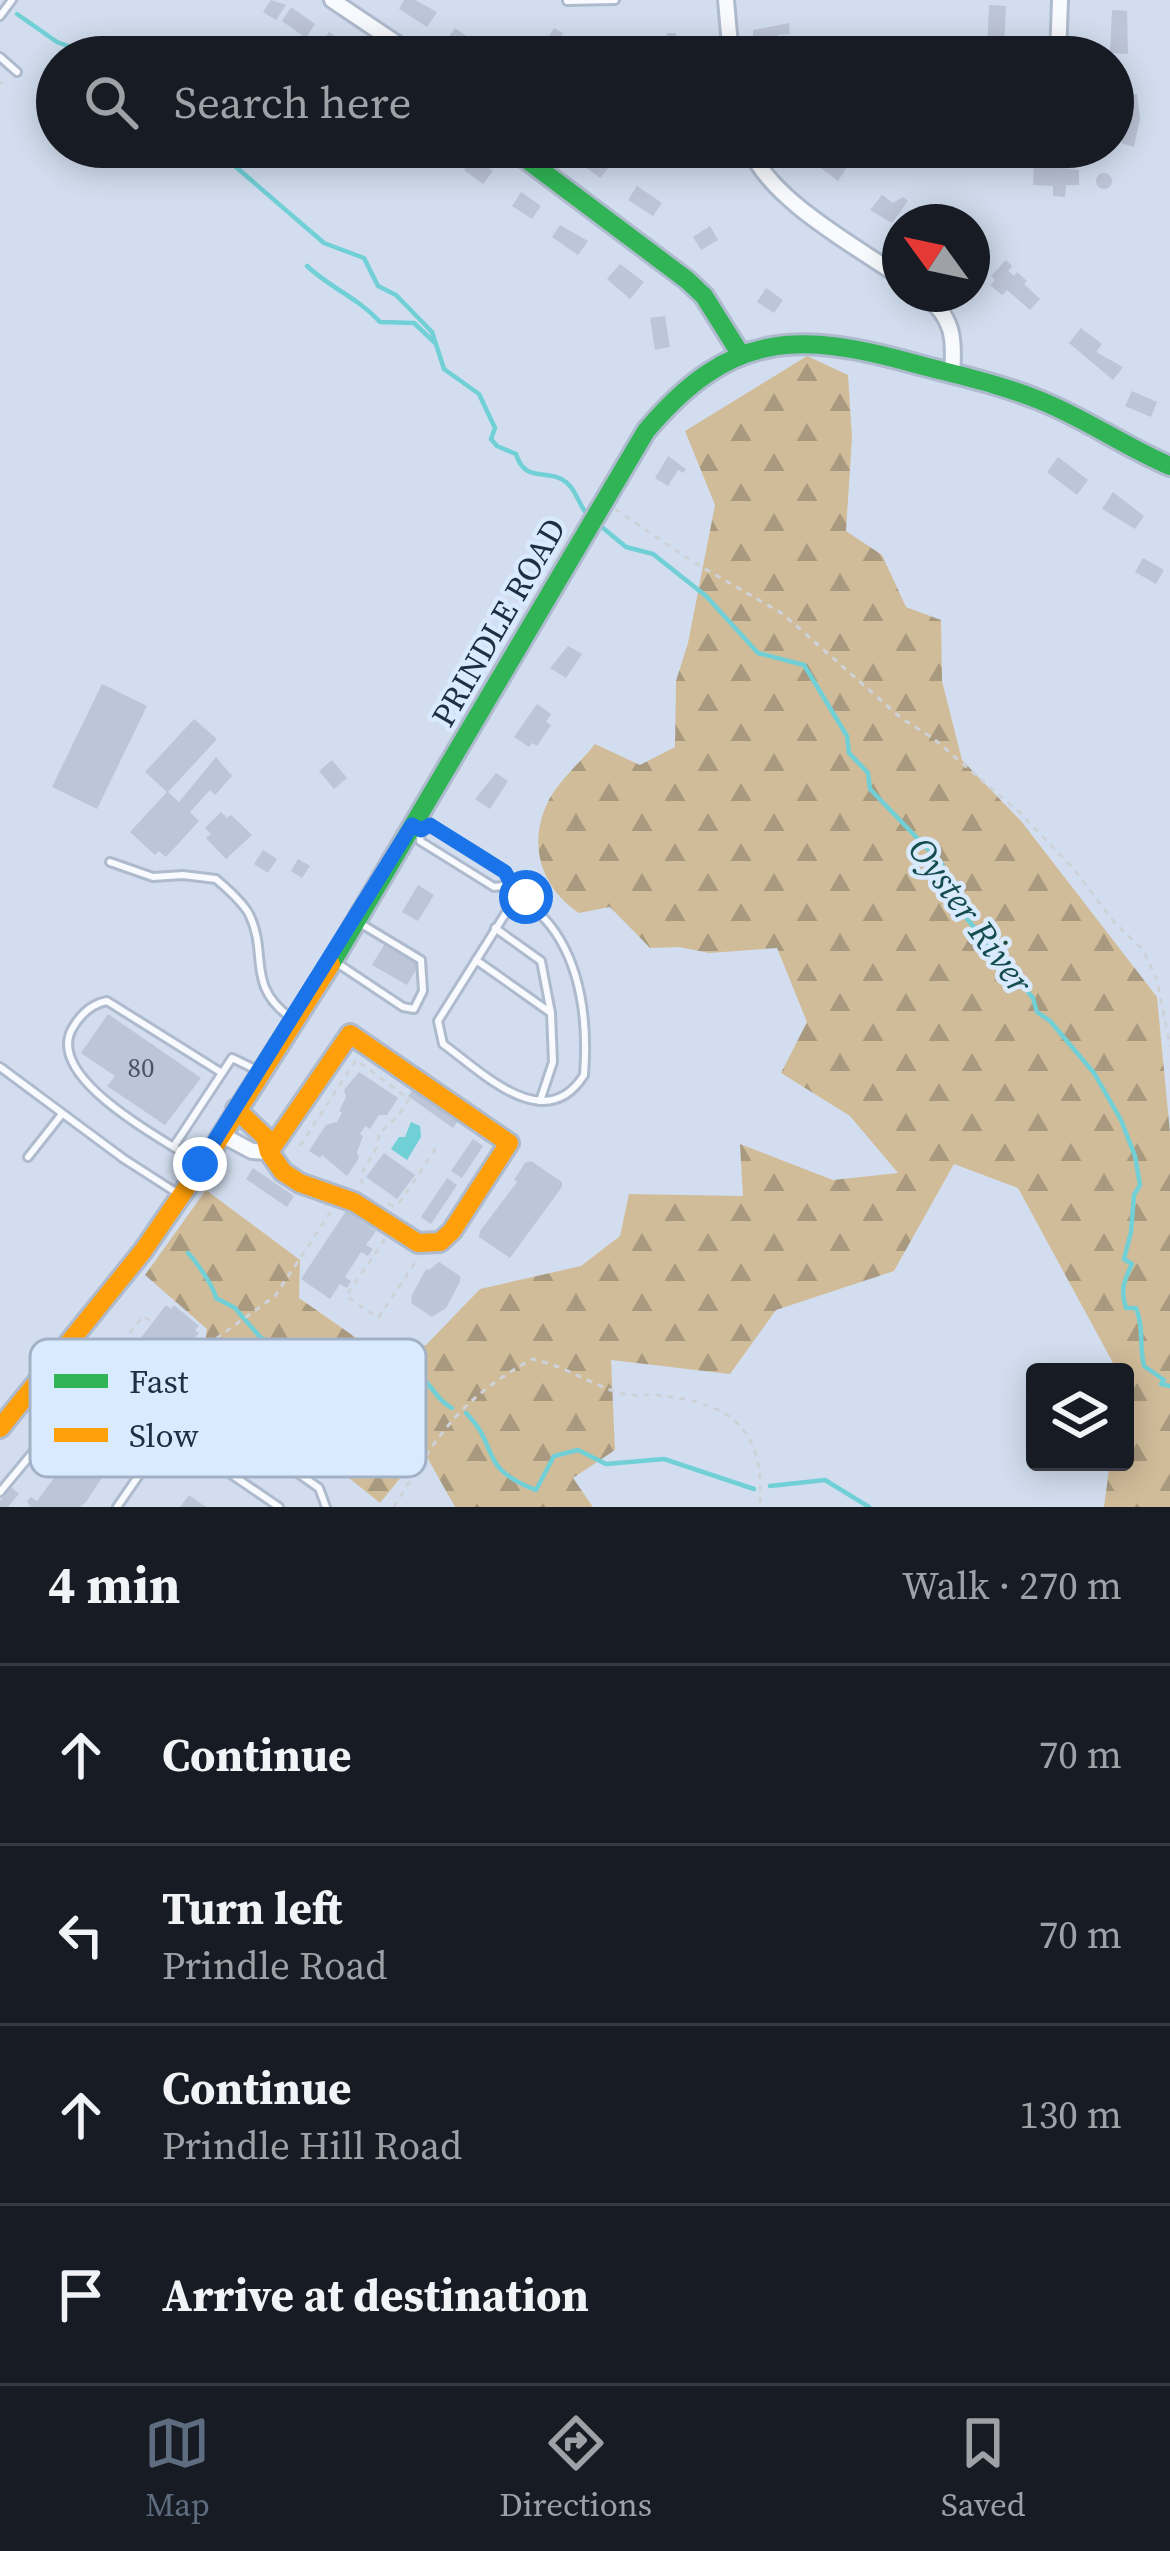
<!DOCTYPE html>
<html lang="en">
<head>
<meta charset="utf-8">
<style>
	body { margin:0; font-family:"Source Serif 4",serif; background:#242831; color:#f1f3f6 }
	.controls { position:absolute; right:36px; bottom:36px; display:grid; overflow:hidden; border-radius:12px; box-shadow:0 6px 30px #0003 }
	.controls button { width:108px; height:108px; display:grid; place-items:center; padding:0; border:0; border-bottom:3px solid #363941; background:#171b24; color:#f1f3f6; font:60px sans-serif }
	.compass { position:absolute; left:882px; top:204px; width:108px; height:108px; border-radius:50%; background:#171b24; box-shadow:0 6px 30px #0003; rotate:303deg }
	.stop { position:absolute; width:36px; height:36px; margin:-27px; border:9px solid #1a73e8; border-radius:50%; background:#fff }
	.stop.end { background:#1a73e8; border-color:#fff; box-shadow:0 3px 12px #0008 }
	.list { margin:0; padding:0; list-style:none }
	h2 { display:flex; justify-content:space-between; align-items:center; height:156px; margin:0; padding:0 48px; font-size:51px }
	h2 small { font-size:39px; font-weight:400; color:#9ea1a6 }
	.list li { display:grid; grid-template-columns:78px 1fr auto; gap:36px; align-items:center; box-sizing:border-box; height:180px; padding:0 48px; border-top:3px solid #363941 }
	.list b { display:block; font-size:45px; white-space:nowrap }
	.list p { margin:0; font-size:39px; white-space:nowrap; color:#9ea1a6 }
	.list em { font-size:39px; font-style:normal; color:#9ea1a6 }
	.icon { flex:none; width:66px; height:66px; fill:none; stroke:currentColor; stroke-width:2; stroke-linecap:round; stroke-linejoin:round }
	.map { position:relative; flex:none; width:1170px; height:1507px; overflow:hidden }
	.search { position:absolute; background:#171b24; box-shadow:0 6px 30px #0003; left:36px; right:36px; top:36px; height:132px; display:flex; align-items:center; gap:30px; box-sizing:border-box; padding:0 42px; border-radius:66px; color:#9ea1a6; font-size:45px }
	.sheet { height:876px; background:#171b24 }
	nav { display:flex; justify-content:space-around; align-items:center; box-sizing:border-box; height:168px; border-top:3px solid #363941; background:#171b24; font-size:33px; color:#9ea1a6 }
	nav a { display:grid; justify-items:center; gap:6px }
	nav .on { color:#5e6c7f }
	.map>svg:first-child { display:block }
</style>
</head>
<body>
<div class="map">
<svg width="1170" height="1507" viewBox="0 0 1170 1507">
	<defs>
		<pattern id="forest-firs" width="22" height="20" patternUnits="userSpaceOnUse" patternTransform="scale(3)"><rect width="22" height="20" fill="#d1bc99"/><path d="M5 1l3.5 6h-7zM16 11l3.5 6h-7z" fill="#a9997e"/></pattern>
	</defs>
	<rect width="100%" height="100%" fill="#d2deef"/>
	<path fill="url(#forest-firs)" d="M807,356L848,375L852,438L846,531L882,555L906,607L941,620L942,681L962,760L1021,821L1157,997L1170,1133V1507H1104L1110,1462H1125V1372H1118L1018,1188L954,1164L894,1271L776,1310L730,1374L611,1360L615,1450L573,1478L593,1507H455L423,1450L380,1503L252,1400L202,1368L207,1329L145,1275L206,1190L300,1260L299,1298L375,1351L426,1345L480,1289L581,1266L620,1236L629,1194L743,1196L740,1144L833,1180L898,1173L850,1116L781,1073L807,1022L777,948L709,953L679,947L650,948L610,907L579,913C543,889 527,847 547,804C556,783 580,763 595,744L640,765L675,747L676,681L688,643L715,505L685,431Z"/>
	<path fill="#71cfd6" d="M411,1122L420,1126L421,1137L407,1160L391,1149L399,1137H405Z"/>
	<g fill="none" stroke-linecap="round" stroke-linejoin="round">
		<g stroke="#71cfd6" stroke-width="4.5">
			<path d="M17,14L57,42L98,57"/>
			<path d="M201,147L222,155L324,243L364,258L378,286L396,295L432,332L444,369L479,394L495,428L491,439L497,446L516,454C525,484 548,468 566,482C578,492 578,505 588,515"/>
			<path d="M307,266C330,288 357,297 380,322L414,323L434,342"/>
			<path d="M597,523L626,547L653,554L706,596L758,653L804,665L847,736L849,753L868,773L870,789L942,864L956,903L968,920L1033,998L1037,1012L1050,1021L1094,1073L1121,1120L1135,1156L1140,1185L1134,1195L1131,1232L1124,1259L1132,1264C1124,1281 1120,1290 1126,1308H1136C1144,1327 1139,1346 1144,1366L1164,1380L1161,1384L1170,1386"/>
			<path d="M188,1253C196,1261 214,1287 216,1298L235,1308L260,1337L294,1356L316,1361L339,1377L352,1374L362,1365L410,1380L419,1376C433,1385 437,1401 452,1408"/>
			<path d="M466,1413C501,1448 476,1467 536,1490L554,1456L578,1450L606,1464L664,1459L754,1489"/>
			<path d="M770,1486L825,1480L869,1507"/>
		</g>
	</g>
	<g fill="#bdc5d8">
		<path d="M271,0L286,5L276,20L263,12Z"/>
		<path d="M404,0H415L437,12L427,27L399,9Z"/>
		<path d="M989,5L1006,6L1004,49L987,48Z"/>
		<path d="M291,7L315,24L306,38L282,21Z"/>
		<path d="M1112,10L1127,11L1128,54L1110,53Z"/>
		<path d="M789,23L790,34L778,35L779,41L753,39V30Z"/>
		<path d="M455,28L479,45L470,57L446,41Z"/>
		<path d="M554,28L563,33L554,49L545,43Z"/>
		<path d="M329,32L354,49L349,57L329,52L327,56L318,50Z"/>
		<path d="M667,33H676L674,57H664L665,52L658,51L659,36L667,37Z"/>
		<path d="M1137,94L1140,119L1134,147L1121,143L1125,126L1120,125L1118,96Z"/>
		<path d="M589,151L610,166L600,178L580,163Z"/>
		<path d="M831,153L841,161L846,154L852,159L838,181L821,168Z"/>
		<path d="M474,157L493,171L483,184L464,170Z"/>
		<path d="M1034,165L1079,170V185H1066L1065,197L1053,196V186L1033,185Z"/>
		<circle cx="1104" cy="181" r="8"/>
		<path d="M637,186L662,203L653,216L628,200Z"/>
		<path d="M521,192L541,206L532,219L512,206Z"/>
		<path d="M882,195L893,203L903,197L908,201L892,223L870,210Z"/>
		<path d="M560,225L588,241L578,255L552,237Z"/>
		<path d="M710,226L718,240L701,250L693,237Z"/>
		<path d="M1006,260L1012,266L1008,271L1014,276L1017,272L1027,281L1024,284L1040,299L1030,310L1007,290L1002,295L990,285L995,280L991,276Z"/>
		<path d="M620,264L644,282L630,299L607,279Z"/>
		<path d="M766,288L783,300L774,313L757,302Z"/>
		<path d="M665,316L670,347L655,350L650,318Z"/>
		<path d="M1081,328L1102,344L1096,352L1123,367L1113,380L1069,343Z"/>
		<path d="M1132,391L1157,402L1151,417L1125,406Z"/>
		<path d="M668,456L686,469L683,473L678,470L668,486L655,478Z"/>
		<path d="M1058,457L1088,480L1077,495L1047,472Z"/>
		<path d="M1113,492L1144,516L1135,529L1102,509Z"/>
		<path d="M1143,558L1164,570L1156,584L1135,572Z"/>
		<path d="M568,646L582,654L566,678L550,668Z"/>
		<path d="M102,684L147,706L97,809L52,787Z"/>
		<path d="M537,704L551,714L546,722L551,725L537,746L532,743L529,747L514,737Z"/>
		<path d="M194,719L217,739L168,792L179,802L216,757L232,776L215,795L210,790L190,812L199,821L166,857L159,851L155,855L130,832L167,792L145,772Z"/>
		<path d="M332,760L347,778L334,789L319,771Z"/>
		<path d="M496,773L508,781L490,809L475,799Z"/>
		<path d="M221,812L227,818L231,815L252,835L226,859L206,838L211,834L205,828Z"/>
		<path d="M263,850L277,859L268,873L254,864Z"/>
		<path d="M298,859L310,866L302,878L291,871Z"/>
		<path d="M418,885L434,895L418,921L402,912Z"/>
		<path d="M384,945L419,965L407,985L372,965Z"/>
		<path d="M108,1014L201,1078L165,1125L107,1086L115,1076L81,1053Z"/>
		<path d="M359,1072L398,1098L387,1115H379L370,1129L365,1126L360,1134L363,1136L357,1152L359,1158L347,1176L322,1155L320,1158L309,1151L326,1125L337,1122L342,1113L339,1111L346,1097L344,1090Z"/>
		<path d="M415,1087L460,1118L453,1128L408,1096Z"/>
		<path d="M473,1139L483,1146L462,1178L451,1171Z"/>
		<path d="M384,1153L415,1175L397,1199L366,1177Z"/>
		<path d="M531,1161L562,1182V1187L510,1258L479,1237L480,1231L517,1182L514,1180L525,1163Z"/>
		<path d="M253,1168L294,1196L287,1207L246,1179Z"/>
		<path d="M447,1178L457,1185L431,1224L421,1217Z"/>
		<path d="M346,1211L376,1231L366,1245L373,1249L368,1256L361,1252L345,1277L351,1281L347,1288L340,1284L330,1299L301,1279Z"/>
		<path d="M439,1262L460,1276V1282L446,1308L432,1317L411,1303L412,1295L426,1269L429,1270Z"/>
		<path d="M166,1305L171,1309L174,1305L199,1326L195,1330L199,1333L137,1404L143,1409L139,1415L136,1412L124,1426L118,1421L115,1424L93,1406L96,1403L91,1398L102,1384L99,1382L103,1377L108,1381Z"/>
		<path d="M72,1454L103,1476L86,1502L80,1507H30L27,1501L31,1497L37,1501L54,1478L47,1473L51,1469L56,1473Z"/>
		<path d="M11,1487L19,1494L8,1507H0V1501Z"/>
		<path d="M189,1495L206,1507H180Z"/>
	</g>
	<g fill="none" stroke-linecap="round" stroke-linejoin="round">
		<defs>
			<g id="lane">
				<path d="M567,1L615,0"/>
				<path d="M0,16L12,0"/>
				<path d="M0,57L17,72"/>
				<path d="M414,826L421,830L431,825C453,840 481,852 501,870C513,880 501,873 511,885C523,899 538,910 550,925C582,966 588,1024 584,1075C545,1137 482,1072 443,1044L438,1021L519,892"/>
				<path d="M421,830L420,841L494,887L511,885"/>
				<path d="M110,862L153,877L183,875L216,879C227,889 241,900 249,914C269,954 245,985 291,1018"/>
				<path d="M495,928L541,961L551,1013"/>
				<path d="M476,960L551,1013L553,1062L540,1101"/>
				<path d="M334,961L403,1007L414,1009L423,991L421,960L358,922"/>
				<path d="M0,1067L124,1159L177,1193"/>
				<path d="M174,1146L232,1058L257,1070"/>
				<path d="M28,1157L62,1114"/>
				<path d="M197,1162C164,1139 45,1079 72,1029C80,1015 91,1004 107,1001L222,1073"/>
				<path d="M33,1393L142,1472"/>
				<path d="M0,1492L62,1417"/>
				<path d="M117,1507L193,1397"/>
				<path d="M279,1507L222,1468L245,1436L319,1488L326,1507"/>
			</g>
			<g id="street">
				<path d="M332,0L417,57"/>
				<path d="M726,0L731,57"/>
				<path d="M1058,57L1060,0"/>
				<path d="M749,147C770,200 854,245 900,277"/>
				<path d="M923,294C953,316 955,338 952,373"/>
				<path d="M220,1134L252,1151L269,1152"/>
			</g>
			<g id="fast">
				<path d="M510,147L687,280L704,296L741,355"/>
				<path d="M331,964L646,431C730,331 798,331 916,364C957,375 1000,384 1039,400C1085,418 1125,447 1170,466"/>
			</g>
			<g id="slow">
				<path d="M236,1109L265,1137L269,1152L283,1172L300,1183L354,1202L418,1243L440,1242L452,1231L509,1143L350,1034L269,1152"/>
				<path d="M0,1428L143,1251L211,1152L331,964"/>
			</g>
		</defs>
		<use href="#lane" stroke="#aebacd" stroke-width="12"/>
		<use href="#street" stroke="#aebacd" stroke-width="20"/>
		<use href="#fast" stroke="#aebacd" stroke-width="24"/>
		<use href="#slow" stroke="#aebacd" stroke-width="24"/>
		<g stroke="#ced2d8" stroke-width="3" stroke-dasharray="6 6" stroke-linecap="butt">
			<path d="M0,84L2,82"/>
			<path d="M615,509L690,560L783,614L901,718L934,739L1019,812L1073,868L1114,922L1143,950L1157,980L1170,1046"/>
			<path d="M300,1146L356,1060L409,1099L399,1115L379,1134L377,1147L360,1176L365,1190"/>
			<path d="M388,1204L394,1206L400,1202L438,1145"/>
			<path d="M385,1239L346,1296L378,1318L419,1257"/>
			<path d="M150,1320L143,1316L101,1371L71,1397L129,1440L152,1404L192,1356L275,1296L332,1210"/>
			<path d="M394,1507C438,1435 456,1402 532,1359C567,1366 600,1390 628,1395C637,1396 647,1394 657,1395C731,1403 765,1427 760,1507"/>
		</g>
		<use href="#lane" stroke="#f8fafd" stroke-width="6"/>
		<use href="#street" stroke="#f8fafd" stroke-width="14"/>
		<use href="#fast" stroke="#30b455" stroke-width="18"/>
		<use href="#slow" stroke="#ff9f0a" stroke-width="18"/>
	</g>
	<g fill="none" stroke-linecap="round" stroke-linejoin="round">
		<path stroke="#1a73e8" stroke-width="15" d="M200,1164L412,825L421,830L430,825L505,872L512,885L526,897"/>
	</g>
	<g text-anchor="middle" stroke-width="9" stroke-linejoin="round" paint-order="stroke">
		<g font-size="27" fill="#485469">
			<text x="141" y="1077">80</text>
		</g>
		<g font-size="33" fill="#202e43" stroke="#d9e9fe">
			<text transform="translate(498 622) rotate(-60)" y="12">PRINDLE ROAD</text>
		</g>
		<g font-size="36" font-style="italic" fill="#154d4e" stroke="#d9e9fe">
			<text transform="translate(971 915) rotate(54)" y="13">Oyster River</text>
		</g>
	</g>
	<rect x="30" y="1339" width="396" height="138" rx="18" fill="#d9e9fe" stroke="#a2b1c6" stroke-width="3"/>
	<rect x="54" y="1374" width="54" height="14" fill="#30b455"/>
	<rect x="54" y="1428" width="54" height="14" fill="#ff9f0a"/>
	<g font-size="33" fill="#202e43">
		<text x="129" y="1393">Fast</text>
		<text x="129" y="1447">Slow</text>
	</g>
</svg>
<div class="controls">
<button><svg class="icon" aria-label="layers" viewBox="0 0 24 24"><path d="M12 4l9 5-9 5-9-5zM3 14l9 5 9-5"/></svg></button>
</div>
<svg class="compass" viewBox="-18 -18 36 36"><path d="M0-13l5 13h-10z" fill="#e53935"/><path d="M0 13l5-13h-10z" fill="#9ea1a6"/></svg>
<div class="stop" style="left:526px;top:897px"></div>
<div class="stop end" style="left:200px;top:1164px"></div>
<div class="search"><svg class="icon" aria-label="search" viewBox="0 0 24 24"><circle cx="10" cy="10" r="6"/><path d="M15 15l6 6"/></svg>Search here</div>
</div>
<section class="sheet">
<h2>4 min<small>Walk · 270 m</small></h2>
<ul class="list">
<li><svg class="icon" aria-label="ahead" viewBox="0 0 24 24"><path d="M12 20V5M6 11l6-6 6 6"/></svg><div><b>Continue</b></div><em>70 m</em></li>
<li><svg class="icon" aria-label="left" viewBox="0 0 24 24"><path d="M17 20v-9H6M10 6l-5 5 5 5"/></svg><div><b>Turn left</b><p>Prindle Road</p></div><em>70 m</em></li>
<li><svg class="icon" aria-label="ahead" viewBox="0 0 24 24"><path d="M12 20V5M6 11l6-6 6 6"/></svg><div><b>Continue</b><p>Prindle Hill Road</p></div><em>130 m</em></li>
<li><svg class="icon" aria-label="arrive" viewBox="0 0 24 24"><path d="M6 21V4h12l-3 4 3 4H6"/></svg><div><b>Arrive at destination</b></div></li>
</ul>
</section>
<nav>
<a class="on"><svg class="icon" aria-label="map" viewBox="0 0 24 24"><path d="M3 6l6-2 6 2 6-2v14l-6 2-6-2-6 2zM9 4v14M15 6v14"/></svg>Map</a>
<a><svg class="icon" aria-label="directions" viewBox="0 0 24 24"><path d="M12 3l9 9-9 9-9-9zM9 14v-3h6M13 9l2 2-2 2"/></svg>Directions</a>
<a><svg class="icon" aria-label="saved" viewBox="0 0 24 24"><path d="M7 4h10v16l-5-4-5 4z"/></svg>Saved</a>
</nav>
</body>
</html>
